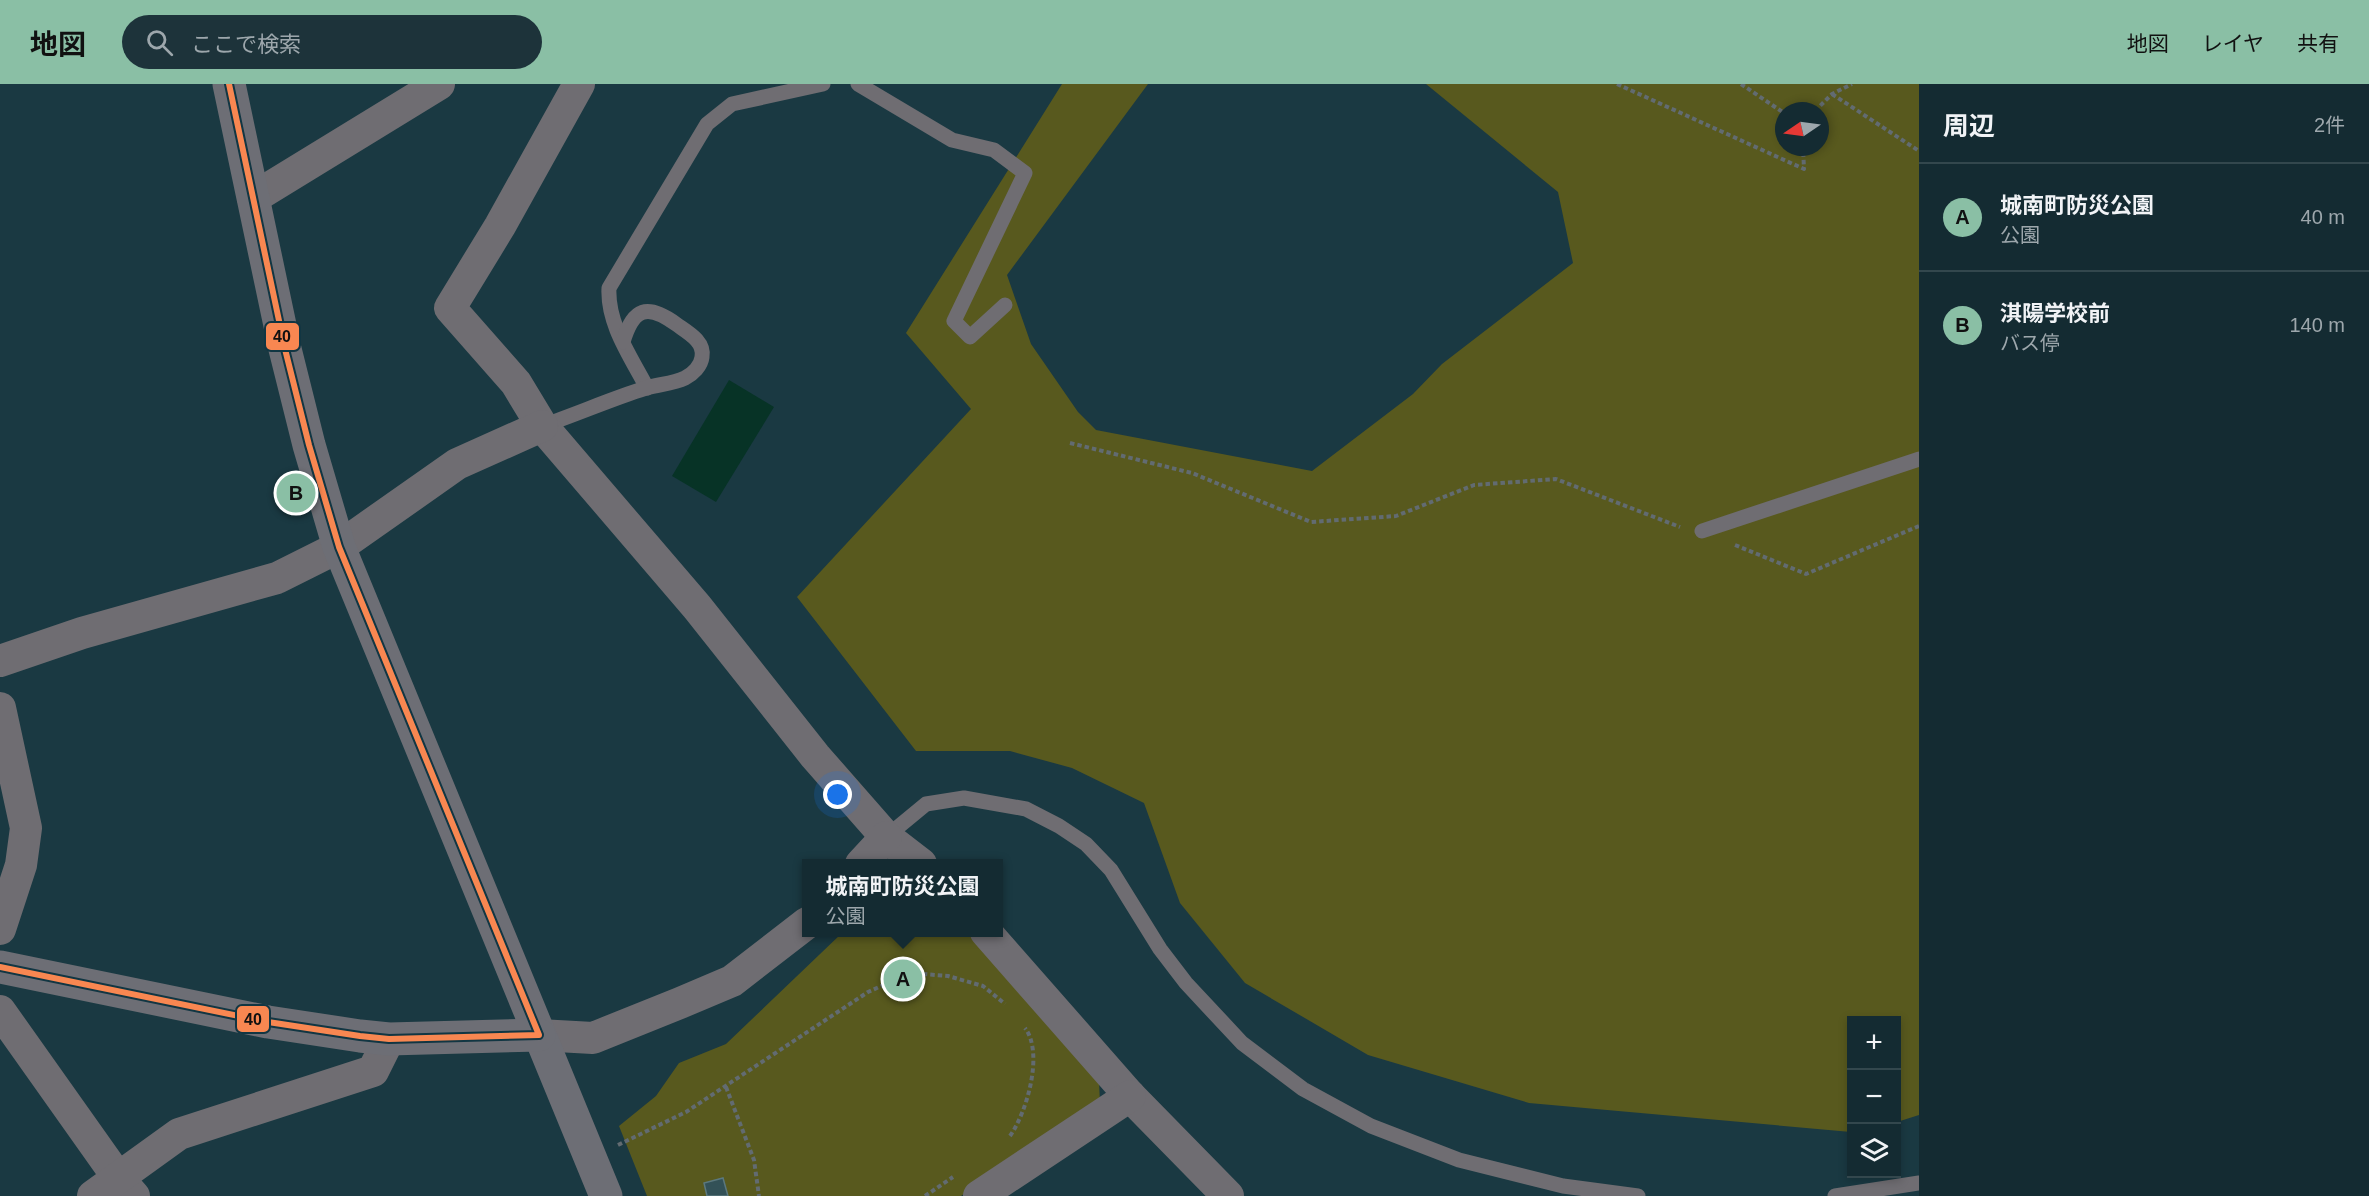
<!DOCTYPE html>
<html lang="ja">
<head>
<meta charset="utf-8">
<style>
	body { margin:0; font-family:Helvetica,"Noto Sans JP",sans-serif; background:#1d333a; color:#f1f3f6 }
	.controls { position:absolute; right:18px; bottom:18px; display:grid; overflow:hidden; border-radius:0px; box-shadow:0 3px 9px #0003 }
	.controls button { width:54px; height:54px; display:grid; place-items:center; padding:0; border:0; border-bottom:2px solid #33474d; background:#142b32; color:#f1f3f6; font:30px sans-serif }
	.compass { position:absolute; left:1775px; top:18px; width:54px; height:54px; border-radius:50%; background:#142b32; box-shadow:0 3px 9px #0003; rotate:257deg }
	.you { position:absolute; left:838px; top:711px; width:21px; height:21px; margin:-15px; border:4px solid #fff; border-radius:50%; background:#1a73e8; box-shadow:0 0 0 9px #1a73e833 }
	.badge { display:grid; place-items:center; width:39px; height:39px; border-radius:50%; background:#8abfa5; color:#111; font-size:20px; font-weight:700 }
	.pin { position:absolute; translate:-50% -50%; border:3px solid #fff; box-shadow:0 2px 6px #0006 }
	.popup { position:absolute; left:802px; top:775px; width:201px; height:78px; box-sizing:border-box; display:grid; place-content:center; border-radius:0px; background:#142b32; filter:drop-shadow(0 2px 4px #0005); font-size:20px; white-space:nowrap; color:#9da7ac }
	.popup b { font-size:22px; color:#f1f3f6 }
	.popup::after { content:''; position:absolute; left:50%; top:100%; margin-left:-12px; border:12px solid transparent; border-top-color:#142b32 }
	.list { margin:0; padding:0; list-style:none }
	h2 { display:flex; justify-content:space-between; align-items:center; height:78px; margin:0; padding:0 24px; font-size:26px }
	h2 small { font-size:20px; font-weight:400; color:#9da7ac }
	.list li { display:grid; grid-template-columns:39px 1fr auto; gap:18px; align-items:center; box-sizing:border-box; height:108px; padding:0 24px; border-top:2px solid #33474d }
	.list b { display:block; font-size:22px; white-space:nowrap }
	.list p { margin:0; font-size:20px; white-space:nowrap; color:#9da7ac }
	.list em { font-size:20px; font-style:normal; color:#9da7ac }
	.icon { flex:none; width:33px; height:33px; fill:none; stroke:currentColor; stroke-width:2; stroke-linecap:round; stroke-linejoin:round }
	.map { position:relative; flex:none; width:1919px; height:1112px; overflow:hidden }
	header { display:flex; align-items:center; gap:36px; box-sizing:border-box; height:84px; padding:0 30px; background:#8abfa5; color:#111 }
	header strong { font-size:28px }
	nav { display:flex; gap:33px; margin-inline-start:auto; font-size:21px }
	.search { width:420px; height:54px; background:#1d333a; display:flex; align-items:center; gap:15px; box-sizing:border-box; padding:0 21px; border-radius:33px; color:#9da7ac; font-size:22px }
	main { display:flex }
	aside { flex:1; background:#142b32 }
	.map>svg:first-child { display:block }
</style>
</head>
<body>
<header>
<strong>地図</strong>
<div class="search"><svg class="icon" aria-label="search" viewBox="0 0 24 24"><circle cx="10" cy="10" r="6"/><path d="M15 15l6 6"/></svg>ここで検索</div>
<nav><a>地図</a><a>レイヤ</a><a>共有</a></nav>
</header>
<main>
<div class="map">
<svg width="1919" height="1112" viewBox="0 0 1919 1112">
	<rect width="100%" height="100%" fill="#1a3942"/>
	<g fill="#58591e" fill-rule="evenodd">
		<path d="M1062,0H1148L1007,191L1031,260L1078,328L1096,346L1312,387L1413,310L1442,280L1573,179L1558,108L1426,0H1919V1031L1897,1038L1896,936H1852L1851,1048L1529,1019L1368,971L1245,899L1180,819L1144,719L1072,684L1010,667H916L797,513L971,325L906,249ZM1784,27H1820V63H1784Z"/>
		<path d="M842,849H970L1099,996L1100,1020L961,1112H647L619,1042L656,1012L679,979L726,960Z"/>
	</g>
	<path fill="#073326" d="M729,296L774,323L716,418L672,392Z"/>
	<path fill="#335157" stroke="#5b787e" stroke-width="1.5" d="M723,1094L728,1112H707L704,1099Z"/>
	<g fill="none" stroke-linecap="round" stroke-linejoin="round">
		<g stroke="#626b71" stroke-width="4" stroke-dasharray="4.5 3" stroke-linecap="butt">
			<path d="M1617,0L1804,85L1803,63"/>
			<path d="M1741,0L1784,29"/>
			<path d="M1832,10L1919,67"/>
			<path d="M1815,27L1832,10L1852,0"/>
			<path d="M1070,359L1192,389L1311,438L1396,432L1474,401L1556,395L1680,443"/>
			<path d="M1735,461L1806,490L1919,442"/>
			<path d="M726,1003L754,1076L759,1112"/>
			<path d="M1010,1052C1027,1028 1044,969 1025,944"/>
			<path d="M618,1061L686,1028L868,908L910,889L948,892L983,902L1005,920"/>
			<path d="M925,1112L953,1093"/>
		</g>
		<g stroke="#6f6d72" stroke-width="15">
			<path d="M858,0L952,56L994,66L1025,89L954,237L970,253L1005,221"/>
			<path d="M647,304C631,273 607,240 609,204L707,40L732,20L823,0"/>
			<path d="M542,342C577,330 611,315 646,304C659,300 673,300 685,294C693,290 701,282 702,273C705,257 687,248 676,240C647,219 633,224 623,258"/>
			<path d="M1702,447L1919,375"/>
			<path d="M886,753L926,720L964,714L1026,725L1059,742L1086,760L1111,786L1160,865L1186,899L1242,959L1303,1005L1371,1042L1459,1076L1563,1102L1638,1112"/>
			<path d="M1835,1112L1919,1099"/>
		</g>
		<g stroke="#6f6d72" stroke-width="32">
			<path d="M579,0L500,142L450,224L516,299L542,342L697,523L815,672L886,753L921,780"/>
			<path d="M253,114L439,0"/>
			<path d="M0,577L82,549L277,494L339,463L457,380L542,342"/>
			<path d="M0,624L26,744L21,781L0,845"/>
			<path d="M861,780L886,753"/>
			<path d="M986,848L1130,1012L1228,1112"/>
			<path d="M0,927L119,1095L134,1112"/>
			<path d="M539,951L593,954L680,919L732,897L807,839"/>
			<path d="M93,1112L179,1050L373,987L389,955"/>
			<path d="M979,1112L1130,1012"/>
		</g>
		<g stroke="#6d6e75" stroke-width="33">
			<path d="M229,0L285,265L309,361L339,463L606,1112"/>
			<path d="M0,883L268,938L360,952L389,955L539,951"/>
		</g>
		<defs>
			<path id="bus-1" d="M0,883L268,938L360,952L389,955L539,951L339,463L309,361L285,265L229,0"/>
		</defs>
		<use href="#bus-1" stroke="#113643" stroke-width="10"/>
		<use href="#bus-1" stroke="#f88751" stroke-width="6"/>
	</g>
	<g stroke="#113643" stroke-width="2">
		<rect x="265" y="238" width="35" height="29" rx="6" fill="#f88751"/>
		<rect x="236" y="921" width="34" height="28" rx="6" fill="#f88751"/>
	</g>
	<g font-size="16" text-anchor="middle" font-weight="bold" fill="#111">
		<text x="282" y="258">40</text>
		<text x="253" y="941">40</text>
	</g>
</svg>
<div class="controls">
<button>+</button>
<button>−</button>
<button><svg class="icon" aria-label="layers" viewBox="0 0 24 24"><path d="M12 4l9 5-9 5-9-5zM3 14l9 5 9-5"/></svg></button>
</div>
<svg class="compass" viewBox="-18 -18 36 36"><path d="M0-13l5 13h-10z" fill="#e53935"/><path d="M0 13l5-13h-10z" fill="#9da7ac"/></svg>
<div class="you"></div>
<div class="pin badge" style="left:903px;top:895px">A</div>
<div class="popup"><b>城南町防災公園</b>公園</div>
<div class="pin badge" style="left:296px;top:409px">B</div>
</div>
<aside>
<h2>周辺<small>2件</small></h2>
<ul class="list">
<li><span class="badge">A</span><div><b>城南町防災公園</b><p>公園</p></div><em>40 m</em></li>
<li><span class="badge">B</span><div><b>淇陽学校前</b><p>バス停</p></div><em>140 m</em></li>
</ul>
</aside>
</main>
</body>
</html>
